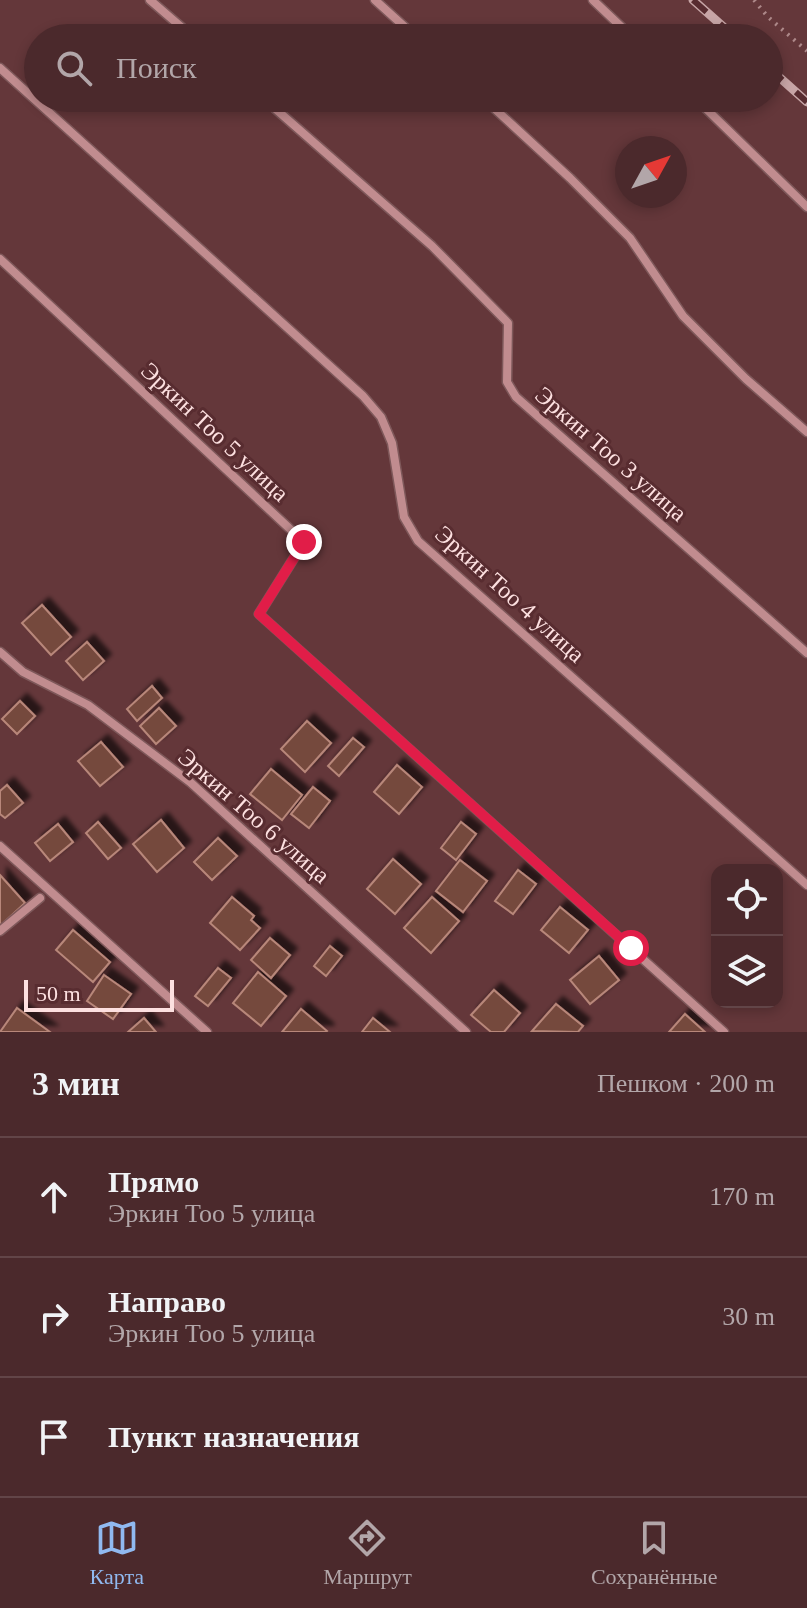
<!DOCTYPE html>
<html lang="ru">
<head>
<meta charset="utf-8">
<style>
	body { margin:0; font-family:"Times New Roman",serif; background:#523134; color:#f1f3f6 }
	.controls { position:absolute; right:24px; bottom:24px; display:grid; overflow:hidden; border-radius:16px; box-shadow:0 4px 12px #0003 }
	.controls button { width:72px; height:72px; display:grid; place-items:center; padding:0; border:0; border-bottom:2px solid #624548; background:#4b292c; color:#f1f3f6; font:40px sans-serif }
	.compass { position:absolute; left:615px; top:136px; width:72px; height:72px; border-radius:50%; background:#4b292c; box-shadow:0 4px 12px #0003; rotate:50deg }
	.scale { position:absolute; left:24px; bottom:20px; width:150px; box-sizing:border-box; padding-left:8px; border:4px solid #fde0e0; border-top:0; font-size:22px; line-height:28px; white-space:nowrap; color:#fde0e0; -webkit-text-stroke:6px #582c30; paint-order:stroke }
	.stop { position:absolute; width:24px; height:24px; margin:-18px; border:6px solid #e11d48; border-radius:50%; background:#fff }
	.stop.end { background:#e11d48; border-color:#fff; box-shadow:0 2px 8px #0008 }
	.list { margin:0; padding:0; list-style:none }
	h2 { display:flex; justify-content:space-between; align-items:center; height:104px; margin:0; padding:0 32px; font-size:34px }
	h2 small { font-size:26px; font-weight:400; color:#b2a6a9 }
	.list li { display:grid; grid-template-columns:52px 1fr auto; gap:24px; align-items:center; box-sizing:border-box; height:120px; padding:0 32px; border-top:2px solid #624548 }
	.list b { display:block; font-size:30px; white-space:nowrap }
	.list p { margin:0; font-size:26px; white-space:nowrap; color:#b2a6a9 }
	.list em { font-size:26px; font-style:normal; color:#b2a6a9 }
	.icon { flex:none; width:44px; height:44px; fill:none; stroke:currentColor; stroke-width:2; stroke-linecap:round; stroke-linejoin:round }
	.map { position:relative; flex:none; width:807px; height:1032px; overflow:hidden }
	.search { position:absolute; background:#4b292c; box-shadow:0 4px 12px #0003; left:24px; right:24px; top:24px; height:88px; display:flex; align-items:center; gap:20px; box-sizing:border-box; padding:0 28px; border-radius:44px; color:#b2a6a9; font-size:30px }
	.sheet { height:464px; background:#4b292c }
	nav { display:flex; justify-content:space-around; align-items:center; box-sizing:border-box; height:112px; border-top:2px solid #624548; background:#4b292c; font-size:22px; color:#b2a6a9 }
	nav a { display:grid; justify-items:center; gap:4px }
	nav .on { color:#90b9f0 }
	.map>svg:first-child { display:block }
</style>
</head>
<body>
<div class="map">
<svg width="807" height="1032" viewBox="0 0 807 1032">
	<defs>
		<filter id="shadow"><feDropShadow dx="7" dy="-7" stdDeviation="2" flood-color="#0009"/></filter>
	</defs>
	<rect width="100%" height="100%" fill="#64373a"/>
	<g fill="#75493d" stroke="#b8877a" stroke-width="2" filter="url(#shadow)">
		<path d="M42,605L71,637L51,655L22,623Z"/>
		<path d="M87,642L104,661L83,680L66,661Z"/>
		<path d="M152,686L162,698L137,721L127,709Z"/>
		<path d="M20,701L35,716L17,734L2,719Z"/>
		<path d="M159,708L176,726L156,744L140,726Z"/>
		<path d="M307,721L331,743L305,772L281,749Z"/>
		<path d="M353,738L364,747L339,776L328,766Z"/>
		<path d="M101,742L123,767L100,786L78,761Z"/>
		<path d="M397,765L422,787L399,814L374,792Z"/>
		<path d="M271,769L302,795L282,820L250,794Z"/>
		<path d="M7,785L23,803L5,818L0,814V791Z"/>
		<path d="M313,787L330,801L309,828L291,814Z"/>
		<path d="M161,820L184,848L157,872L133,844Z"/>
		<path d="M98,822L121,848L108,859L86,833Z"/>
		<path d="M461,822L476,834L456,860L441,848Z"/>
		<path d="M58,824L73,842L50,861L35,843Z"/>
		<path d="M218,838L237,856L212,880L194,862Z"/>
		<path d="M393,859L421,884L395,914L367,889Z"/>
		<path d="M460,860L487,881L463,912L436,891Z"/>
		<path d="M518,870L536,884L513,914L495,901Z"/>
		<path d="M0,875L25,903L1,925L0,924Z"/>
		<path d="M232,897L254,916L251,920L260,928L240,950L210,923Z"/>
		<path d="M432,897L459,921L431,953L404,928Z"/>
		<path d="M560,907L588,930L569,953L541,930Z"/>
		<path d="M73,930L110,962L93,982L56,950Z"/>
		<path d="M270,938L290,955L271,978L251,960Z"/>
		<path d="M330,946L342,956L326,976L314,966Z"/>
		<path d="M599,956L619,980L590,1004L570,980Z"/>
		<path d="M218,968L231,978L208,1006L195,996Z"/>
		<path d="M258,972L286,996L261,1026L233,1003Z"/>
		<path d="M104,975L131,994L113,1019L87,1001Z"/>
		<path d="M494,990L520,1013L504,1032H491L471,1015Z"/>
		<path d="M556,1004L583,1026L578,1032L532,1031Z"/>
		<path d="M17,1008L50,1032H0Z"/>
		<path d="M301,1009L327,1031L326,1032H282Z"/>
		<path d="M685,1014L705,1032H669Z"/>
		<path d="M144,1018L156,1032H128Z"/>
		<path d="M373,1018L390,1032H362Z"/>
	</g>
	<g fill="none" stroke-linecap="round" stroke-linejoin="round">
		<defs>
			<g id="minor">
				<path d="M150,0L194,38"/>
				<path d="M375,0L417,38"/>
				<path d="M593,0L633,38"/>
				<path d="M0,68L363,396L381,417L392,443L404,517L418,541L807,885"/>
				<path d="M263,98L432,246L508,323L507,382L516,397L807,653"/>
				<path d="M483,98L570,178L630,238L683,316L746,379L807,432"/>
				<path d="M695,98L807,207"/>
				<path d="M0,259L304,542L259,614L724,1032"/>
				<path d="M0,652L23,672L88,705L190,782L466,1032"/>
				<path d="M0,846L207,1032"/>
				<path d="M0,931L40,898"/>
			</g>
		</defs>
		<use href="#minor" stroke="#7e585a" stroke-width="11"/>
		<path stroke="#ad8889" stroke-width="4" stroke-dasharray="2 6" stroke-linecap="butt" d="M754,0L768,17L807,51"/>
		<use href="#minor" stroke="#c18c8f" stroke-width="8"/>
		<defs>
			<g id="rail">
				<path d="M693,0L736,38"/>
				<path d="M769,68L807,102"/>
			</g>
		</defs>
		<use href="#rail" stroke="#c7a5a6" stroke-width="9"/>
		<use href="#rail" stroke="#582c30" stroke-width="6" stroke-dasharray="18" stroke-linecap="butt"/>
	</g>
	<g fill="none" stroke-linecap="round" stroke-linejoin="round">
		<path stroke="#e11d48" stroke-width="10" d="M304,542L259,614L631,948"/>
	</g>
	<g text-anchor="middle" stroke-width="6" stroke-linejoin="round" paint-order="stroke">
		<g font-size="24" fill="#fde0e0" stroke="#582c30">
			<text transform="translate(215 432) rotate(43)" y="8">Эркин Тоо 5 улица</text>
			<text transform="translate(611 454) rotate(41)" y="8">Эркин Тоо 3 улица</text>
			<text transform="translate(510 594) rotate(42)" y="8">Эркин Тоо 4 улица</text>
			<text transform="translate(254 816) rotate(41)" y="8">Эркин Тоо 6 улица</text>
		</g>
	</g>
</svg>
<div class="controls">
<button><svg class="icon" aria-label="locate" viewBox="0 0 24 24"><circle cx="12" cy="12" r="6"/><path d="M12 2v4M12 18v4M2 12h4M18 12h4"/></svg></button>
<button><svg class="icon" aria-label="layers" viewBox="0 0 24 24"><path d="M12 4l9 5-9 5-9-5zM3 14l9 5 9-5"/></svg></button>
</div>
<svg class="compass" viewBox="-18 -18 36 36"><path d="M0-13l5 13h-10z" fill="#e53935"/><path d="M0 13l5-13h-10z" fill="#b2a6a9"/></svg>
<div class="scale">50 m</div>
<div class="stop" style="left:631px;top:948px"></div>
<div class="stop end" style="left:304px;top:542px"></div>
<div class="search"><svg class="icon" aria-label="search" viewBox="0 0 24 24"><circle cx="10" cy="10" r="6"/><path d="M15 15l6 6"/></svg>Поиск</div>
</div>
<section class="sheet">
<h2>3 мин<small>Пешком · 200 m</small></h2>
<ul class="list">
<li><svg class="icon" aria-label="ahead" viewBox="0 0 24 24"><path d="M12 20V5M6 11l6-6 6 6"/></svg><div><b>Прямо</b><p>Эркин Тоо 5 улица</p></div><em>170 m</em></li>
<li><svg class="icon" aria-label="right" viewBox="0 0 24 24"><path d="M7 20v-9h11M14 6l5 5-5 5"/></svg><div><b>Направо</b><p>Эркин Тоо 5 улица</p></div><em>30 m</em></li>
<li><svg class="icon" aria-label="arrive" viewBox="0 0 24 24"><path d="M6 21V4h12l-3 4 3 4H6"/></svg><div><b>Пункт назначения</b></div></li>
</ul>
</section>
<nav>
<a class="on"><svg class="icon" aria-label="map" viewBox="0 0 24 24"><path d="M3 6l6-2 6 2 6-2v14l-6 2-6-2-6 2zM9 4v14M15 6v14"/></svg>Карта</a>
<a><svg class="icon" aria-label="directions" viewBox="0 0 24 24"><path d="M12 3l9 9-9 9-9-9zM9 14v-3h6M13 9l2 2-2 2"/></svg>Маршрут</a>
<a><svg class="icon" aria-label="saved" viewBox="0 0 24 24"><path d="M7 4h10v16l-5-4-5 4z"/></svg>Сохранённые</a>
</nav>
</body>
</html>
